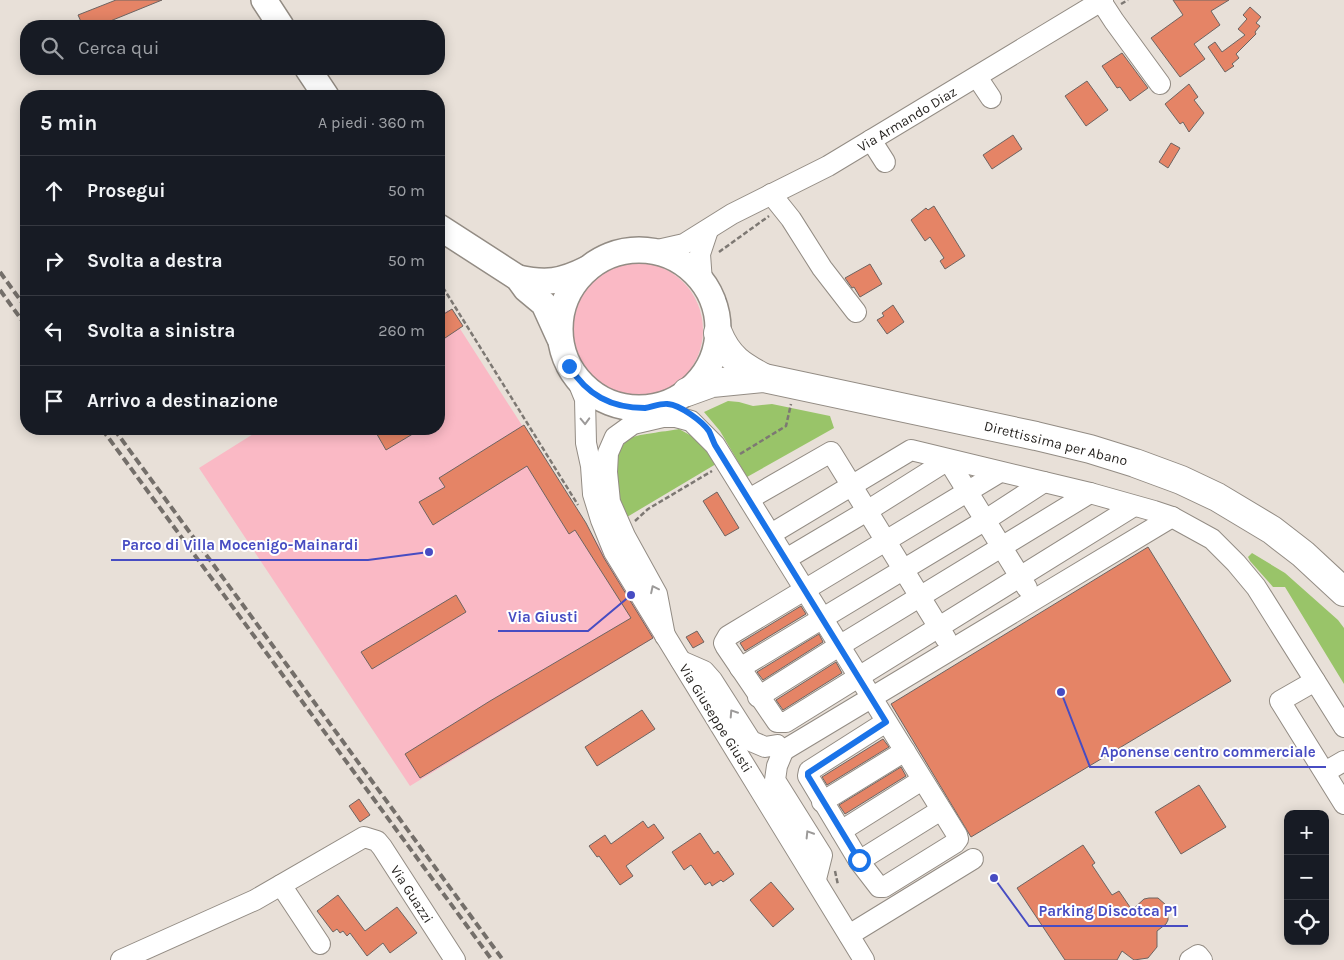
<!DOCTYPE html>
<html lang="it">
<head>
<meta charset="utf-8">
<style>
	body { margin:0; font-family:Karla,sans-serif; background:#242831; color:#f1f3f6 }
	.controls { position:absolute; right:15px; bottom:15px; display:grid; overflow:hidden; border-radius:10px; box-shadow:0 2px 12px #0003 }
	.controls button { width:45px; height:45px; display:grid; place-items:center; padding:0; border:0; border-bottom:1px solid #363941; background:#171b24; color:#f1f3f6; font:25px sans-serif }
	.stop { position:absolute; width:15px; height:15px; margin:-11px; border:4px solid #1a73e8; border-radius:50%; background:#fff }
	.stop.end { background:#1a73e8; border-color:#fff; box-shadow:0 1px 5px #0008 }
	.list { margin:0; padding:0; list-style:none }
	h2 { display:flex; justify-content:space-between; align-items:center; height:65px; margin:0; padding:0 20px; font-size:21px }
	h2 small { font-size:16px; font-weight:400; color:#9ea1a6 }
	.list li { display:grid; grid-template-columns:32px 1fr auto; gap:15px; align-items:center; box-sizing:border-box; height:70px; padding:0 20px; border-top:1px solid #363941 }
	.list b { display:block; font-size:19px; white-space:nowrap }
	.list em { font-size:16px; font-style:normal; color:#9ea1a6 }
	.icon { flex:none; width:28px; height:28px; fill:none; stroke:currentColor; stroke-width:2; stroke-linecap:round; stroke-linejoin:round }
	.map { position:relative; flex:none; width:1344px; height:960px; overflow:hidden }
	.search { position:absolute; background:#171b24; box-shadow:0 2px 12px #0003; left:20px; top:20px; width:425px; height:55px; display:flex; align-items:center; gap:12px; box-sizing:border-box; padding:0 18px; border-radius:20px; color:#9ea1a6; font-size:19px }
	.panel { position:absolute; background:#171b24; box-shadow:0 2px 12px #0003; left:20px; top:90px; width:425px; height:345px; border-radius:20px }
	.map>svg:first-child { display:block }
</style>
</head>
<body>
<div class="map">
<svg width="1344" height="960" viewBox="0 0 1344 960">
	<rect width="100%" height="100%" fill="#e8e0d8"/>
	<g fill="#fab9c5">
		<circle cx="635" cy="330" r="68"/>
		<path d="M448,310L657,636L410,786L199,468L261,429H439V316Z"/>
	</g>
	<g fill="#99c469">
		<path d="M728,401L739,402L753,406L772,404L830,416L834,428L747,477L720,431L704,412Z"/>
		<path d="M679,429L697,439L716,464L622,520C619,496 604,451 633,437C641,434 669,431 679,429Z"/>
		<path d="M1252,553L1285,573L1338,620L1344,628V684L1285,587H1273L1250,561L1248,557Z"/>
	</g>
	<g fill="#e58466" stroke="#6e6461">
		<path d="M116,0H162L98,26H83L78,15Z"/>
		<path d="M1173,0H1229L1211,11L1220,25L1194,44L1205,59L1180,77L1151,38L1183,15Z"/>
		<path d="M1250,7L1261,17L1256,23L1260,26L1255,32L1256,34L1236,54L1239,58L1232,64L1234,66L1225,72L1208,47L1215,42L1222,52L1245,35L1238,29L1247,19L1243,15Z"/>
		<path d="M1122,53L1148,88L1130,101L1120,87L1117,88L1102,66Z"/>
		<path d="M1087,81L1108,110L1086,126L1065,96Z"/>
		<path d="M1189,84L1198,97L1194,100L1204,113L1189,132L1183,122L1180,124L1165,104Z"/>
		<path d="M1013,135L1022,149L992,169L983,155Z"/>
		<path d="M1171,143L1180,148L1168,168L1159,162Z"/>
		<path d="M934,206L965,256L945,269L940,261L944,258L930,237L925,241L911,220L926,208L928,210Z"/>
		<path d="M870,264L882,284L860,297L854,287L852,288L845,278Z"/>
		<path d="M893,305L904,322L887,334L877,320L884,316L882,313Z"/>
		<path d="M452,309L463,326L439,342V317Z"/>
		<path d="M524,425L586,523L604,558L653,638L420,778L405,754L490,701L631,618L575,530L569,534L527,466L433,525L419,502L445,487L439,478Z"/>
		<path d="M374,429H421L386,450Z"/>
		<path d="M717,492L739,528L725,536L703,501Z"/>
		<path d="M1148,547L1231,681L971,837L891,704Z"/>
		<path d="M456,595L466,612L372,669L361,652Z"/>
		<path d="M801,606L806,614L745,651L740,643Z"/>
		<path d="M697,631L704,642L693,648L686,637Z"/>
		<path d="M819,634L823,642L763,680L757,672Z"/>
		<path d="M836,662L842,673L783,710L776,700Z"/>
		<path d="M642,710L655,729L597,766L585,747Z"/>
		<path d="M883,739L889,747L827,785L822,777Z"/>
		<path d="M901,767L906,776L845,814L839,805Z"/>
		<path d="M1199,785L1226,827L1181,854L1155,812Z"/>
		<path d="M359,799L370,815L360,822L349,806Z"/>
		<path d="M643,821L648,828L654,824L664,838L626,866L633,876L620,885L599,856L597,857L589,846L605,835L611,844Z"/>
		<path d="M700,833L714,854L718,851L734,874L723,882L721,880L712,886L710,882L705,885L691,865L684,870L672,852Z"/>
		<path d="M1083,845L1095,863L1092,865L1112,895L1119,891L1132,910L1144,899L1149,898H1158L1166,905L1168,910V920L1166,924L1157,931V947L1148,958L1134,960L1122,951L1117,960H1065L1017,888Z"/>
		<path d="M771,882L794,909L773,927L750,900Z"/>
		<path d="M338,895L365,931L397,907L417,933L390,953L383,943L367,956L350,933L347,936L343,931L340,933L337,929L333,932L317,911Z"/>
	</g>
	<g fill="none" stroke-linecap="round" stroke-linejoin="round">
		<defs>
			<g id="minor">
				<path d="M1101,1L1114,21L1160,84"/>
				<path d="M977,77L991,98"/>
				<path d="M871,140L885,162"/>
				<path d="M771,194L791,219L822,268L856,312"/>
				<path d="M653,251L684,244L732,214L828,166L1103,0"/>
				<path d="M702,282L700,254L708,230"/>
				<path d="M576,377L585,399L586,443L591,466L593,494L601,520L614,552L864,960"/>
				<path d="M1000,472L728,636L724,643L726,647L777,722H786L1134,506"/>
				<path d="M749,499L831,452L946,639"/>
				<path d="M771,534L911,450L1090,493L1154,511L1172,517L1212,539L1236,563L1256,587L1344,727"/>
				<path d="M786,559L867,511L948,460L1027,588"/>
				<path d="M665,636L657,594L625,536L610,502L607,472L608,453L615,437L633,424L663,417H676L691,421L715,445L957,835L958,839L955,843L884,887H879L859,861L808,776L809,771L886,722"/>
				<path d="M681,661L704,671L712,680L751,741L765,747L777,745L782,754L777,766L775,780L822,855L816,879"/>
				<path d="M740,668L984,521L1044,482"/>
				<path d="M1315,681L1280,701L1344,804"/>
				<path d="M758,697L839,646L1090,493"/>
				<path d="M781,752L1172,517"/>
				<path d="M1325,772L1344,761"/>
				<path d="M822,802L905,751"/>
				<path d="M841,831L922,780"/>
				<path d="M859,861L941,810"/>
				<path d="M281,885L320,944"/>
				<path d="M849,935L973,859"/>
				<path d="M121,960L255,900L364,837L377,841L382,847L455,960"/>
				<path d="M1190,960L1198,955L1202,960"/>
			</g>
			<g id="major">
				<path d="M264,0L281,26"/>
				<path d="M308,69L326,96"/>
				<path d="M439,227L518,278L526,289L544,304L559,337"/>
				<circle cx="639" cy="329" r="79"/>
				<path d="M518,278C546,284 561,282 587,269"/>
			</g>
			<g id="highway">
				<path d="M718,333C728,358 742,366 764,378"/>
				<path d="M687,392L712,383L764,378L1036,436L1090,449L1135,463L1181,480L1217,497L1272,530L1303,554L1344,592"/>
			</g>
		</defs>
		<use href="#minor" stroke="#938c84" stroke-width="22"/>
		<use href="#major" stroke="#938c84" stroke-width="28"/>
		<use href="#highway" stroke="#938c84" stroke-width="30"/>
		<g stroke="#7d7873" stroke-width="2.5" stroke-dasharray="5 2.5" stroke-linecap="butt">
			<path d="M1121,4L1128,0"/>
			<path d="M719,252L769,216"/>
			<path d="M439,281L578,505"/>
			<path d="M717,285L725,299L727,315"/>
			<path d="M740,454L786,426L791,404"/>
			<path d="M635,521L648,509L712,471"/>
			<path d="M835,871L838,885"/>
		</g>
		<use href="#minor" stroke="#fff" stroke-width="20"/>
		<use href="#major" stroke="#fff" stroke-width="25"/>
		<use href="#highway" stroke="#fff" stroke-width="28"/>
		<g stroke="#746f6a" stroke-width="4" stroke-dasharray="8 4" stroke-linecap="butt">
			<path d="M0,272L26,308"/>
			<path d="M0,290L26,326"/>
			<path d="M102,429L492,960"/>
			<path d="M114,429L503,960"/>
		</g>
	</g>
	<defs><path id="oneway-chevron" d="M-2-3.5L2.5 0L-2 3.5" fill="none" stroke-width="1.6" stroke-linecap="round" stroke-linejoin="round" transform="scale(1.25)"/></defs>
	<g stroke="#9c9a99">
		<use href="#oneway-chevron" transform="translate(585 421) rotate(88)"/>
		<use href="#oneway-chevron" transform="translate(654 589) rotate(-116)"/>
		<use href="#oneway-chevron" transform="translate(733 713) rotate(-123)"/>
		<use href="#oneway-chevron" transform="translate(809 834) rotate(-122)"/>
	</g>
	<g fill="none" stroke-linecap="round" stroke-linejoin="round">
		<path stroke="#1a73e8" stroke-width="6" d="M569,366C587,395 611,408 645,408C652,407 661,403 668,404C680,405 702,421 709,431C711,435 713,441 715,445L886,722L808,773V776L859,860"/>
	</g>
	<g text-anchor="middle" stroke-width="4" stroke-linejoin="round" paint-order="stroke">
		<g font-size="14" fill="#221f1c" stroke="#fff">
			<text transform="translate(907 119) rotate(-31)" y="5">Via Armando Diaz</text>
			<text transform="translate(1056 443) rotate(14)" y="5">Direttissima per Abano</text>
			<text transform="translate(716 718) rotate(58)" y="5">Via Giuseppe Giusti</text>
			<text transform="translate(412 894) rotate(57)" y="5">Via Guazzi</text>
		</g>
	</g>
	<path fill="none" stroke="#474cc2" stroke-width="2" d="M429 552L368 560H111M631 595L588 631H498M1061 692L1090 767H1326M994 878L1029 926H1188"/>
	<g fill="#474cc2" stroke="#fff" stroke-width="2">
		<circle cx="429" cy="552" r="5"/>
		<circle cx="631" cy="595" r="5"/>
		<circle cx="1061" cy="692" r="5"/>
		<circle cx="994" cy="878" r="5"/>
	</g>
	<g font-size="15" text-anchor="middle" font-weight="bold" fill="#474cc2" stroke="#fff" stroke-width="4" stroke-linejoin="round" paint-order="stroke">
		<text x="240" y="550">Parco di Villa Mocenigo-Mainardi</text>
		<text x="543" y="622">Via Giusti</text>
		<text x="1208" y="757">Aponense centro commerciale</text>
		<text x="1108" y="916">Parking Discotca P1</text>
	</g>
</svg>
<div class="controls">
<button>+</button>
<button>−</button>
<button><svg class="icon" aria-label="locate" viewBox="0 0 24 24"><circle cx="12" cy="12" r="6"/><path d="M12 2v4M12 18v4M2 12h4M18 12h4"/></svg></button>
</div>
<div class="stop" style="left:859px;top:860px"></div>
<div class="stop end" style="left:569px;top:366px"></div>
<div class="search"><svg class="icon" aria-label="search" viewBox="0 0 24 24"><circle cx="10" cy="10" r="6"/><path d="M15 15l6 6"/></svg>Cerca qui</div>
<section class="panel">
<h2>5 min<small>A piedi · 360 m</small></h2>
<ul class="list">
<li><svg class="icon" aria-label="ahead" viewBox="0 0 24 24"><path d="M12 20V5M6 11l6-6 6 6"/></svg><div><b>Prosegui</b></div><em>50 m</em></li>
<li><svg class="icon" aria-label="right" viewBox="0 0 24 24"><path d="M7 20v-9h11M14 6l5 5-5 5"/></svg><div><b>Svolta a destra</b></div><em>50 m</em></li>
<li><svg class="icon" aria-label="left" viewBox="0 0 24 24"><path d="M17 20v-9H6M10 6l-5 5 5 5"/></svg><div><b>Svolta a sinistra</b></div><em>260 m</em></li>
<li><svg class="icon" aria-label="arrive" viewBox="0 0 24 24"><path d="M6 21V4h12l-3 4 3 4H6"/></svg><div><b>Arrivo a destinazione</b></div></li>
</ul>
</section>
</div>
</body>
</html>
